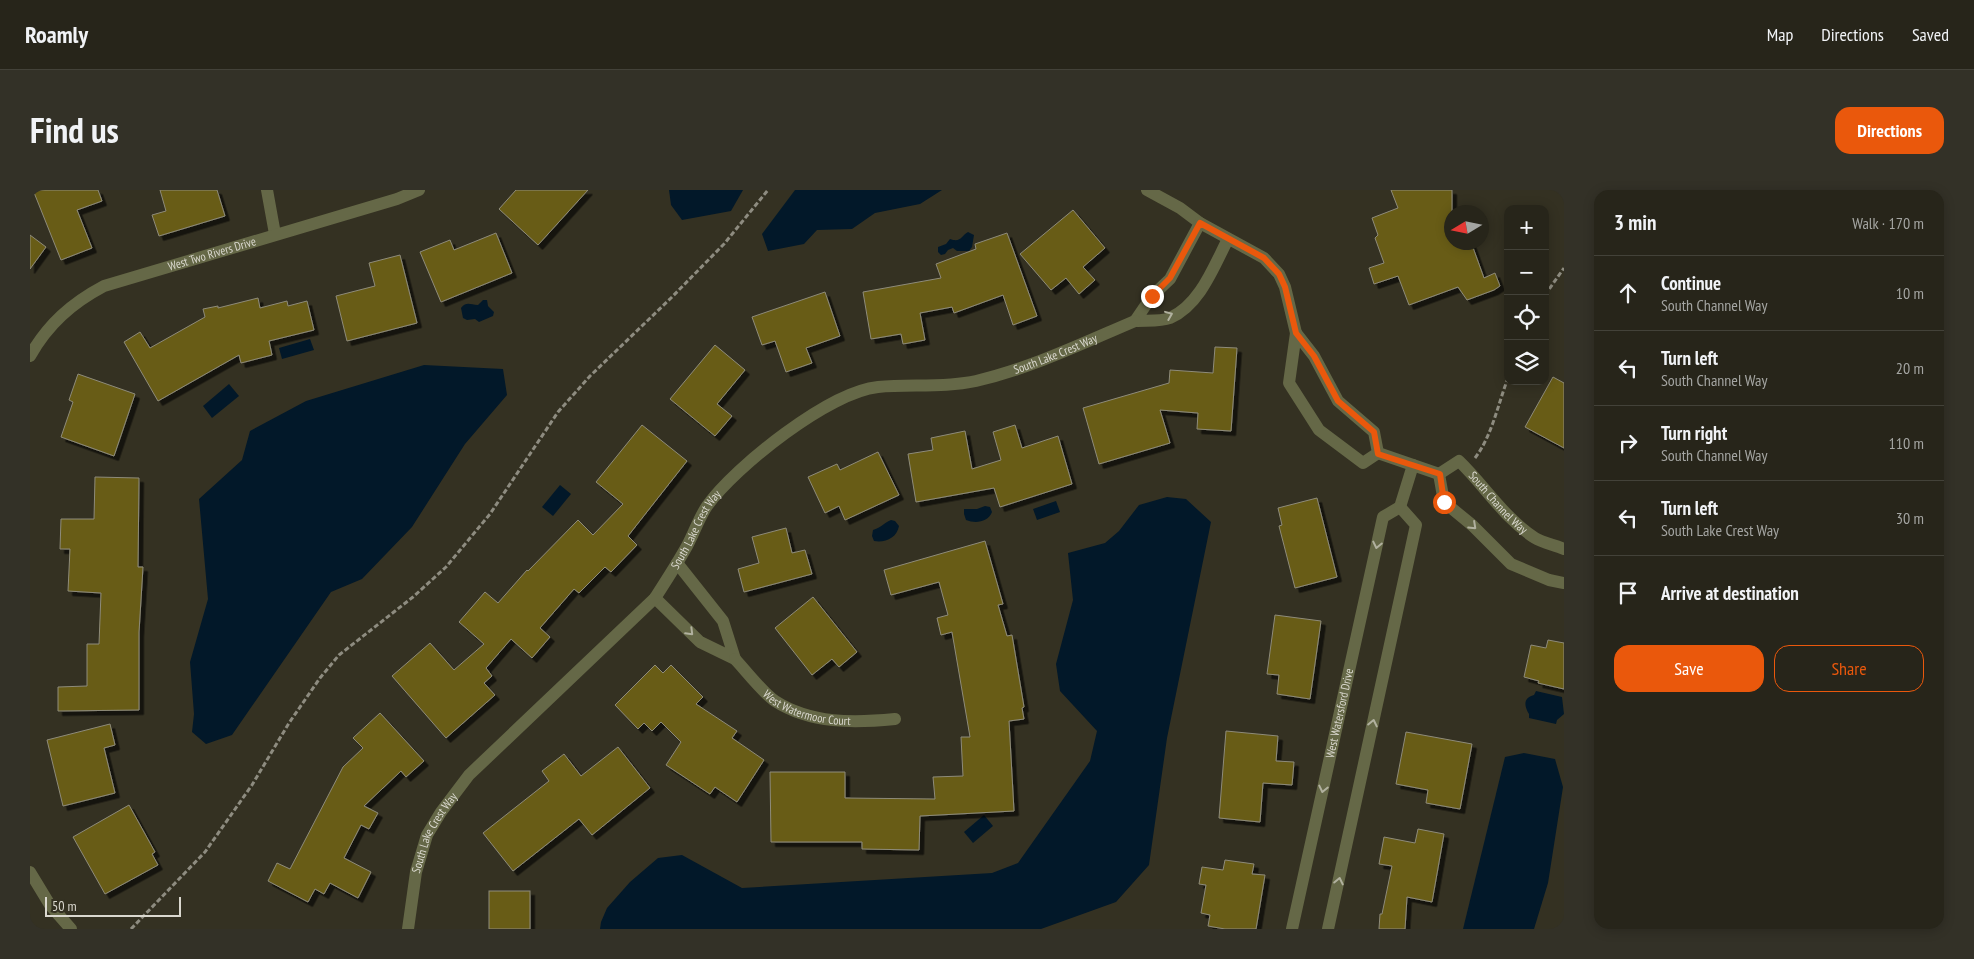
<!DOCTYPE html>
<html lang="en">
<head>
<meta charset="utf-8">
<style>
	body { margin:0; font-family:"PT Sans Narrow",sans-serif; background:#333127; color:#f1f3f6 }
	.controls { position:absolute; right:15px; top:15px; display:grid; overflow:hidden; border-radius:10px; box-shadow:0 2px 12px #0003 }
	.controls button { width:45px; height:45px; display:grid; place-items:center; padding:0; border:0; border-bottom:1px solid #434239; background:#27251a; color:#f1f3f6; font:25px sans-serif }
	.compass { position:absolute; left:1414px; top:15px; width:45px; height:45px; border-radius:50%; background:#27251a; box-shadow:0 2px 12px #0003; rotate:260deg }
	.scale { position:absolute; left:15px; bottom:12px; width:136px; box-sizing:border-box; padding-left:5px; border:2px solid #dad8cf; border-top:0; font-size:14px; line-height:18px; white-space:nowrap; color:#dad8cf; -webkit-text-stroke:4px #343122; paint-order:stroke }
	.stop { position:absolute; width:15px; height:15px; margin:-11px; border:4px solid #ea580c; border-radius:50%; background:#fff }
	.stop.end { background:#ea580c; border-color:#fff; box-shadow:0 1px 5px #0008 }
	.list { margin:0; padding:0; list-style:none }
	h2 { display:flex; justify-content:space-between; align-items:center; height:65px; margin:0; padding:0 20px; font-size:21px }
	h2 small { font-size:16px; font-weight:400; color:#a4a5a2 }
	.list li { display:grid; grid-template-columns:32px 1fr auto; gap:15px; align-items:center; box-sizing:border-box; height:75px; padding:0 20px; border-top:1px solid #434239 }
	.list b { display:block; font-size:19px; white-space:nowrap }
	.list p { margin:0; font-size:16px; white-space:nowrap; color:#a4a5a2 }
	.list em { font-size:16px; font-style:normal; color:#a4a5a2 }
	.actions { display:flex; gap:10px; padding:15px 20px }
	.actions a { flex:1; padding:11px 0; border:1px solid #ea580c; border-radius:15px; text-align:center; font-size:18px; color:#ea580c }
	.actions .main { background:#ea580c; color:#fff }
	.icon { flex:none; width:28px; height:28px; fill:none; stroke:currentColor; stroke-width:2; stroke-linecap:round; stroke-linejoin:round }
	.map { position:relative; flex:none; width:1534px; height:739px; overflow:hidden; border-radius:15px }
	header { display:flex; align-items:center; gap:30px; box-sizing:border-box; height:70px; padding:0 25px; background:#27251a; border-bottom:1px solid #434239 }
	header strong { font-size:24px }
	nav { display:flex; gap:28px; margin-inline-start:auto; font-size:18px }
	.intro { display:flex; align-items:center; justify-content:space-between; box-sizing:border-box; height:120px; padding:0 30px }
	h1 { margin:0; font-size:35px }
	.button { padding:12px 22px; border-radius:15px; background:#ea580c; color:#fff; font-size:18px; font-weight:700 }
	main { display:flex; gap:30px; padding:0 30px }
	aside { flex:1; background:#27251a; border-radius:15px; box-shadow:0 2px 12px #0003 }
	.map>svg:first-child { display:block }
</style>
</head>
<body>
<header>
<strong>Roamly</strong>
<nav><a>Map</a><a>Directions</a><a>Saved</a></nav>
</header>
<div class="intro"><h1>Find us</h1><a class="button">Directions</a></div>
<main>
<div class="map">
<svg width="1534" height="739" viewBox="0 0 1534 739">
	<defs>
		<filter id="shadow"><feDropShadow dx="4.5" dy="4.5" stdDeviation="0" flood-color="#0009"/></filter>
	</defs>
	<rect width="100%" height="100%" fill="#343122"/>
	<g fill="#021829">
		<path d="M639,0H713L701,21L652,30L641,15Z"/>
		<path d="M765,0H912L890,14L845,23L822,39L787,40L774,54L738,61L732,44Z"/>
		<path d="M938,42L944,45L942,57L939,61H927L923,58L918,60L915,64L911,65L908,62V57L916,54L920,49C931,53 931,46 938,42Z"/>
		<path d="M453,110H457L458,116L464,122L463,126L449,132L445,129L437,130L433,128L431,118C437,111 440,115 448,115Z"/>
		<path d="M280,149L284,160L252,169L249,158Z"/>
		<path d="M394,175L473,179L477,205L435,254L382,337L332,389L301,402L202,545L176,554L162,542L164,524L160,472L178,409L169,309L212,270L220,241L276,211Z"/>
		<path d="M199,194L209,206L182,228L173,216Z"/>
		<path d="M530,295L541,304L523,326L512,317Z"/>
		<path d="M1137,307L1156,309L1181,332L1137,548L1119,675L1086,712L1011,739H570L571,732L577,718L600,692L628,668L652,665L712,698L962,683L988,673L1060,571L1067,541L1030,501L1026,474L1043,410L1038,363L1075,353L1089,341L1109,315Z"/>
		<path d="M1026,311L1030,322L1007,330L1003,319Z"/>
		<path d="M955,316L960,317L962,322C958,332 946,334 936,330L934,324V319H947Z"/>
		<path d="M861,330L865,331L869,336C867,348 855,353 844,351L842,346L843,340C853,337 853,333 861,330Z"/>
		<path d="M1506,501L1532,507L1534,524L1527,530L1526,534L1499,528V524C1494,516 1493,508 1504,505Z"/>
		<path d="M1494,563L1525,569L1533,597L1518,693L1504,739H1433L1475,567Z"/>
		<path d="M954,625L963,636L943,653L934,642Z"/>
	</g>
	<g fill="#685c16" stroke="#8e8b7a" filter="url(#shadow)">
		<path d="M3,0H68L72,11L47,20L62,58L31,70Z"/>
		<path d="M130,0H187L195,26L129,46L122,25L136,21Z"/>
		<path d="M486,0H558L508,55L469,19Z"/>
		<path d="M1361,0H1422V52H1441L1454,88L1465,83L1470,96L1464,100L1437,110L1428,97L1379,115L1368,86L1344,94L1339,78L1354,73L1345,48L1348,45L1342,28L1368,18Z"/>
		<path d="M1043,20L1075,58L1053,77L1065,90L1049,104L1036,88L1021,100L990,64Z"/>
		<path d="M466,43L482,83L411,112L390,62L420,50L424,60Z"/>
		<path d="M977,43L1007,126L983,135L973,105L924,123L922,117L890,123L895,150L873,154L871,144L841,149L833,102L911,88L906,74L946,59L945,54Z"/>
		<path d="M0,45L16,57L0,79Z"/>
		<path d="M370,65L387,133L317,151L306,106L345,96L339,73Z"/>
		<path d="M795,102L810,146L776,158L782,173L756,182L745,151L732,155L722,127Z"/>
		<path d="M228,108L230,118L257,111L258,116L277,111L284,140L239,151L242,165L211,173L209,165L128,211L94,152L110,142L120,158L175,127L173,119L188,116V118Z"/>
		<path d="M685,155L715,180L687,214L702,226L685,246L640,209Z"/>
		<path d="M1185,157L1207,158L1201,241L1167,239L1168,223L1130,220L1140,253L1069,274L1053,218L1139,193L1140,180L1183,183Z"/>
		<path d="M48,184L105,204L84,266L31,247L43,212L39,210Z"/>
		<path d="M1523,187L1534,193V258L1495,237Z"/>
		<path d="M612,235L657,271L598,346L607,355L581,382L575,377L549,403L544,399L510,438L520,447L502,468L481,449L456,478L462,486L454,493L465,505L416,548L362,486L400,453L424,480L454,454L429,432L455,402L468,413L497,380L498,381L548,330L563,345L593,314L566,292Z"/>
		<path d="M985,235L992,258L1028,246L1042,294L970,317L964,298L886,312L878,264L903,260L901,248L935,241L942,279L971,270L963,242Z"/>
		<path d="M848,262L869,305L815,330L809,316L795,323L778,287L807,274L810,280Z"/>
		<path d="M65,287L109,288L108,377H113L109,442V520L28,521V497L57,496V454H69L71,403L38,401L40,359H30L31,329H64Z"/>
		<path d="M1287,308L1307,387L1265,398L1249,336L1252,335L1248,318Z"/>
		<path d="M756,338L762,363L775,360L782,384L714,402L708,379L729,373L722,347Z"/>
		<path d="M955,351L973,414L968,415L977,446L982,445L994,517L992,518L994,529L979,531L984,621L890,626L889,660L832,659V652H741L740,582H815V608L905,609L903,587L933,586L931,547H940L922,442L911,445L907,428L918,425L909,392L861,405L854,380Z"/>
		<path d="M783,407L827,462L809,477L802,469L782,485L745,438Z"/>
		<path d="M1245,425L1291,431L1280,509L1247,504L1249,485L1237,484Z"/>
		<path d="M1518,450L1534,453V499L1508,493L1509,491L1494,487L1501,455L1516,458Z"/>
		<path d="M625,475L633,483L641,475L673,507L666,514L707,541L702,548L734,570L707,612L685,597L680,604L636,575L651,552L631,532L622,541L614,533L608,539L585,515Z"/>
		<path d="M350,523L394,571L376,587L371,581L334,616L348,623L339,639L331,635L314,668L341,682L328,708L300,693L294,704L285,699L278,712L238,691L247,673L260,679L313,577L333,558L323,548Z"/>
		<path d="M80,534L85,555L74,558L85,603L33,616L17,550Z"/>
		<path d="M1196,541L1248,546L1246,571L1264,572L1262,595L1233,593L1230,632L1189,628Z"/>
		<path d="M1376,542L1442,554L1430,619L1396,613L1398,600L1366,594Z"/>
		<path d="M588,557L620,598L562,645L549,629L483,681L453,643L519,591L512,581L534,564L551,586Z"/>
		<path d="M99,615L125,662L122,664L128,675L75,704L43,647Z"/>
		<path d="M1388,639L1414,644L1402,712L1377,707L1375,739H1349L1350,724H1352L1362,676L1349,674L1354,647L1385,653Z"/>
		<path d="M1195,670L1224,674L1222,684L1235,685L1226,739H1195L1178,736L1180,725L1171,723L1176,695L1169,694L1172,677L1193,680Z"/>
		<rect x="459" y="701" width="41" height="38"/>
	</g>
	<g fill="none" stroke-linecap="round" stroke-linejoin="round">
		<g stroke="#8e8c80" stroke-width="3" stroke-dasharray="5 2.5" stroke-linecap="butt">
			<path d="M1515,105L1534,78"/>
			<path d="M1445,268C1462,246 1468,214 1478,188"/>
			<path d="M101,739L175,662L222,595L259,533L290,488L309,465L383,407L416,377L460,324L528,222L560,186L641,108L694,54L738,0"/>
		</g>
		<g stroke="#656847" stroke-width="12">
			<path d="M237,0L245,44"/>
			<path d="M1117,0L1150,18L1170,33L1234,68L1249,84L1255,97L1266,143"/>
			<path d="M1170,33L1140,89L1122,106L1105,131C1115,130 1130,132 1140,128C1170,115 1184,76 1198,49"/>
			<path d="M1266,143L1284,166L1308,211L1344,242L1348,263L1333,273L1289,240L1259,193Z"/>
			<path id="s1" d="M0,166C18,134 42,113 74,96L367,9L389,0"/>
			<path d="M1348,263L1409,284"/>
			<path d="M1409,284L1414,312L1442,335L1481,374L1519,390L1534,393"/>
			<path id="s2" d="M1409,284L1429,271C1455,296 1474,328 1505,348C1513,353 1525,355 1534,359"/>
			<path d="M625,408L670,452L705,469L693,431L647,373"/>
			<path id="s3" d="M705,469C716,481 733,503 745,511C781,534 824,533 865,529"/>
			<path d="M0,682L20,715L41,739"/>
			<path id="s4" d="M378,739L386,682L397,645L411,622L439,585L625,408C636,391 647,374 657,356C664,343 669,328 677,316C706,276 799,202 848,197C881,194 914,198 946,191C1002,178 1053,153 1105,131"/>
			<path id="s5" d="M1262,739L1353,327L1370,317L1383,275"/>
			<path d="M1298,739L1386,335L1370,317"/>
		</g>
	</g>
	<defs><path id="oneway-chevron" d="M-2-3.5L2.5 0L-2 3.5" fill="none" stroke-width="1.6" stroke-linecap="round" stroke-linejoin="round" transform="scale(1.25)"/></defs>
	<g stroke="#b1b19f">
		<use href="#oneway-chevron" transform="translate(1139 125) rotate(-22)"/>
		<use href="#oneway-chevron" transform="translate(1443 336) rotate(43)"/>
		<use href="#oneway-chevron" transform="translate(1347 355) rotate(102)"/>
		<use href="#oneway-chevron" transform="translate(660 442) rotate(45)"/>
		<use href="#oneway-chevron" transform="translate(1343 533) rotate(-78)"/>
		<use href="#oneway-chevron" transform="translate(1293 599) rotate(102)"/>
		<use href="#oneway-chevron" transform="translate(1309 691) rotate(-78)"/>
	</g>
	<g fill="none" stroke-linecap="round" stroke-linejoin="round">
		<path stroke="#ea580c" stroke-width="6" d="M1122,106L1140,88L1170,33L1234,68L1249,84L1255,97L1266,143L1284,166L1308,211L1344,242L1348,264L1410,284L1414,312"/>
	</g>
	<g text-anchor="middle" stroke-width="5" stroke-linejoin="round" paint-order="stroke">
		<g font-size="12" fill="#dad8cf" stroke="#343122">
			<text dy="4" stroke="none"><textPath href="#s1" startOffset="216">West Two Rivers Drive</textPath></text>
			<text dy="4" stroke="none"><textPath href="#s4" startOffset="926">South Lake Crest Way</textPath></text>
			<text dy="4" stroke="none"><textPath href="#s2" startOffset="81">South Channel Way</textPath></text>
			<text dy="4" stroke="none"><textPath href="#s4" startOffset="506">South Lake Crest Way</textPath></text>
			<text dy="4" stroke="none"><textPath href="#s3" startOffset="91">West Watermoor Court</textPath></text>
			<text dy="4" stroke="none"><textPath href="#s5" startOffset="221">West Watersford Drive</textPath></text>
			<text dy="4" stroke="none"><textPath href="#s4" startOffset="101">South Lake Crest Way</textPath></text>
		</g>
	</g>
</svg>
<div class="controls">
<button>+</button>
<button>−</button>
<button><svg class="icon" aria-label="locate" viewBox="0 0 24 24"><circle cx="12" cy="12" r="6"/><path d="M12 2v4M12 18v4M2 12h4M18 12h4"/></svg></button>
<button><svg class="icon" aria-label="layers" viewBox="0 0 24 24"><path d="M12 4l9 5-9 5-9-5zM3 14l9 5 9-5"/></svg></button>
</div>
<svg class="compass" viewBox="-18 -18 36 36"><path d="M0-13l5 13h-10z" fill="#e53935"/><path d="M0 13l5-13h-10z" fill="#a4a5a2"/></svg>
<div class="scale">50 m</div>
<div class="stop" style="left:1414px;top:312px"></div>
<div class="stop end" style="left:1122px;top:106px"></div>
</div>
<aside>
<h2>3 min<small>Walk · 170 m</small></h2>
<ul class="list">
<li><svg class="icon" aria-label="ahead" viewBox="0 0 24 24"><path d="M12 20V5M6 11l6-6 6 6"/></svg><div><b>Continue</b><p>South Channel Way</p></div><em>10 m</em></li>
<li><svg class="icon" aria-label="left" viewBox="0 0 24 24"><path d="M17 20v-9H6M10 6l-5 5 5 5"/></svg><div><b>Turn left</b><p>South Channel Way</p></div><em>20 m</em></li>
<li><svg class="icon" aria-label="right" viewBox="0 0 24 24"><path d="M7 20v-9h11M14 6l5 5-5 5"/></svg><div><b>Turn right</b><p>South Channel Way</p></div><em>110 m</em></li>
<li><svg class="icon" aria-label="left" viewBox="0 0 24 24"><path d="M17 20v-9H6M10 6l-5 5 5 5"/></svg><div><b>Turn left</b><p>South Lake Crest Way</p></div><em>30 m</em></li>
<li><svg class="icon" aria-label="arrive" viewBox="0 0 24 24"><path d="M6 21V4h12l-3 4 3 4H6"/></svg><div><b>Arrive at destination</b></div></li>
</ul>
<div class="actions"><a class="main">Save</a><a>Share</a></div>
</aside>
</main>
</body>
</html>
